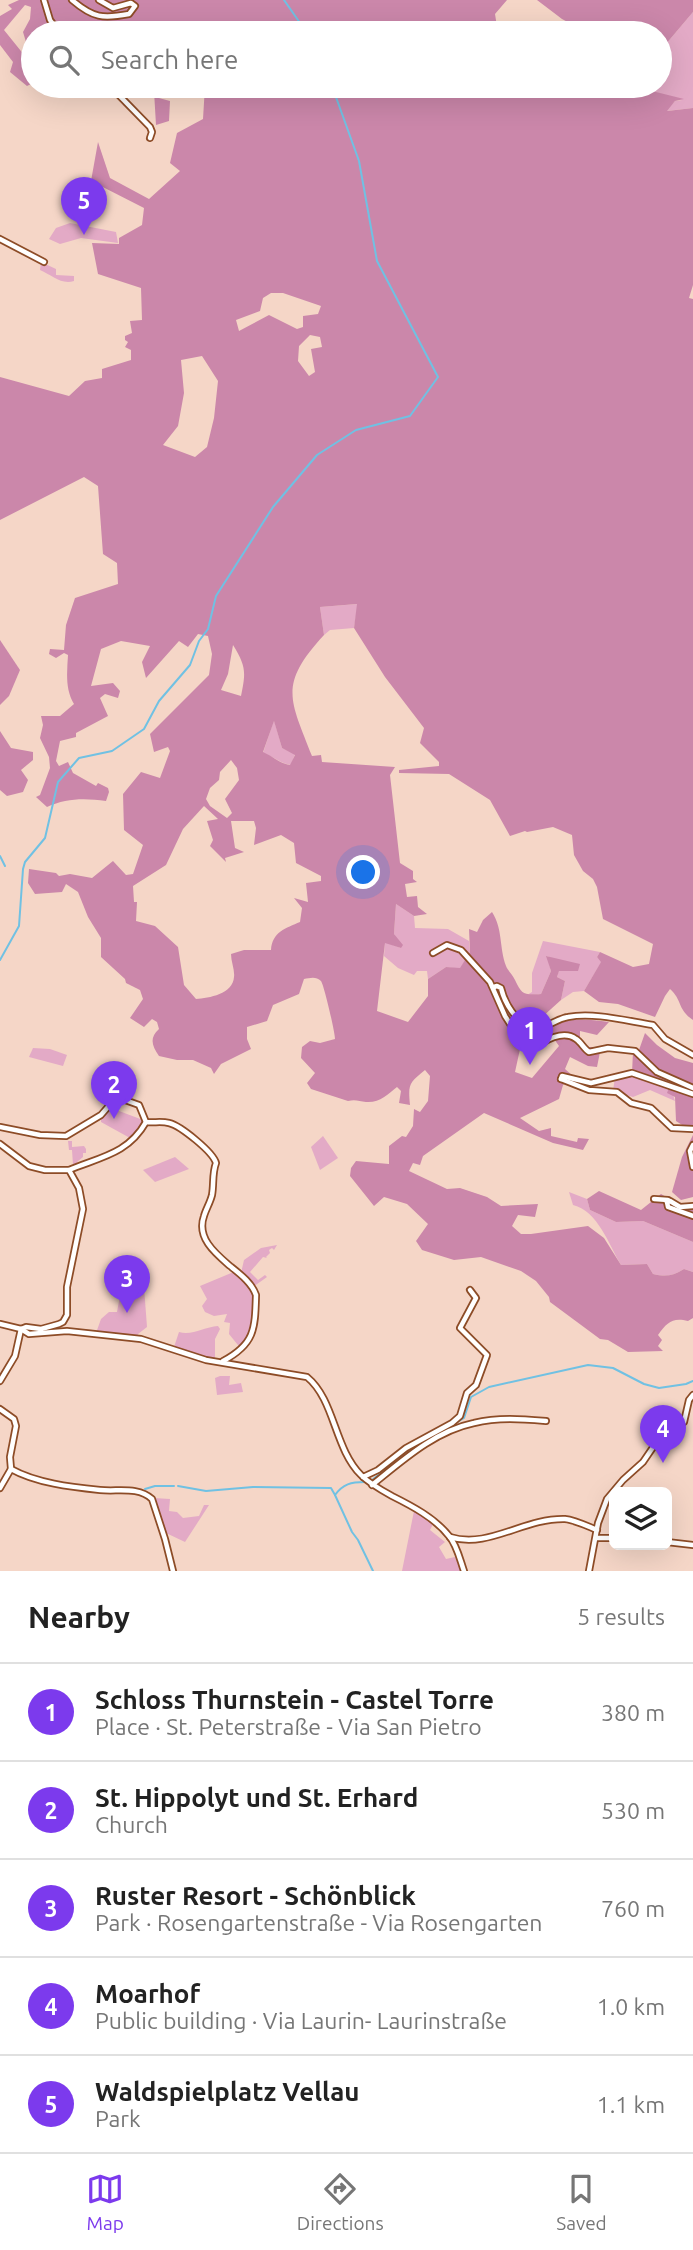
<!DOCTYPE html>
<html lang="en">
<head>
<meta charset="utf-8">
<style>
	body { margin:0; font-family:Ubuntu,sans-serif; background:#f6f6f6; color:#222 }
	.controls { position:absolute; right:21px; bottom:21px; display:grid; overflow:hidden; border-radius:10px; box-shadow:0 7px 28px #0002 }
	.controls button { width:63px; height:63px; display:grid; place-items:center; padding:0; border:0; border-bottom:2px solid #e0e0e0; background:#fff; color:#222; font:35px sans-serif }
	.you { position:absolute; left:364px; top:873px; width:24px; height:24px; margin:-18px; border:5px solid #fff; border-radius:50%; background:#1a73e8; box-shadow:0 0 0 10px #1a73e833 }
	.badge { display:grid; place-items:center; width:46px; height:46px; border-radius:50%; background:#7c3aed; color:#fff; font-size:23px; font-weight:700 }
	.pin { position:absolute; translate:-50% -58px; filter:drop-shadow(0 2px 4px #0008) }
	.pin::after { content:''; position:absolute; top:37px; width:24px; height:21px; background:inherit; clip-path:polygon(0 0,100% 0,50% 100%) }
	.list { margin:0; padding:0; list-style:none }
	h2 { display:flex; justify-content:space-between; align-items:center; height:91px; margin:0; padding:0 28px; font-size:30px }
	h2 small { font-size:23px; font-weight:400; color:#767676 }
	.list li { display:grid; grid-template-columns:46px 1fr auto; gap:21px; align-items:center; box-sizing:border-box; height:98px; padding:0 28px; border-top:2px solid #e0e0e0 }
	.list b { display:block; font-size:26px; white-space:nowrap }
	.list p { margin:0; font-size:23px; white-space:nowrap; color:#767676 }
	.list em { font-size:23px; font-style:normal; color:#767676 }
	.icon { flex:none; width:38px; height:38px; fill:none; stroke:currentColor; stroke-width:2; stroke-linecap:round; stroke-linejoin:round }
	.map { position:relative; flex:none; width:693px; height:1571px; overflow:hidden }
	.search { position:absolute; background:#fff; box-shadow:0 7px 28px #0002; left:21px; right:21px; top:21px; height:77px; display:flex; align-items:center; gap:18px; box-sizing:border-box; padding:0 24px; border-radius:38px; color:#767676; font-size:26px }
	.sheet { height:581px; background:#fff }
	nav { display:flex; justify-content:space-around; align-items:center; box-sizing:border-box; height:98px; border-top:2px solid #e0e0e0; background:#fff; font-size:19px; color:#767676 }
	nav a { display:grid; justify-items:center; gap:4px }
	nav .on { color:#7c3aed }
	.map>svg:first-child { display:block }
</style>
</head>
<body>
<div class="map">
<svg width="693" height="1571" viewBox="0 0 693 1571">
	<rect width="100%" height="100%" fill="#f5d6c7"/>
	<g fill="#e3aac6">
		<path d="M693,12V108L666,111L675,101L682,100L651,91V86H660V51Z"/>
		<path d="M70,223L116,232L118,243L81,238L60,244L49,239L56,228Z"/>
		<path d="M41,262L56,269V275L74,276V281C61,285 52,275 40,270Z"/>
		<path d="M358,604L354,628L330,630L324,635L320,607Z"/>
		<path d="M274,720L282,748L295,754L291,765C280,763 274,757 263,753Z"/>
		<path d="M396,904L414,916L415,928L448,929L469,941L470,952L460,969L446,967L428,979L427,971H417L414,975L398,968L384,956L385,942L401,948L394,934Z"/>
		<path d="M543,941L600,952L597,957L602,961L584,991L573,992L561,1000L565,981L557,977L559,970L578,971L547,956L551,971L541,994L527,995L532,992V973Z"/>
		<path d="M33,1048L50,1049L67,1055L63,1066L29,1057Z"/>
		<path d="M628,1073L670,1085L675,1101L650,1090L633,1097L613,1091L615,1077Z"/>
		<path d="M111,1108L143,1120L144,1122L130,1138L101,1122V1118Z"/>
		<path d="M323,1136L338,1158L320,1170L311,1147Z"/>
		<path d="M68,1141H72V1147L84,1146L86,1149V1153H83V1157L77,1162V1165H73L72,1150H69Z"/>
		<path d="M175,1157L189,1169L155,1182L143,1170Z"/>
		<path d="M569,1192L587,1199L590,1210L616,1222L643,1221L693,1242V1272L684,1269C673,1276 666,1277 653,1274L647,1264L621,1265C609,1245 598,1211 573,1205Z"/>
		<path d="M277,1245L274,1250L272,1248L269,1250L270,1253L266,1257L267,1258L263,1257L250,1272L258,1280L265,1275L267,1277L253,1287L241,1273L244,1260L261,1248Z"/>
		<path d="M236,1271L255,1292L252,1328L242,1350L229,1334L230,1323L224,1322L227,1314L214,1316L205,1312L202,1306L207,1299L200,1286Z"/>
		<path d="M144,1287L147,1327L138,1334L137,1338L96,1333L101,1319L109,1312H117L121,1290Z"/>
		<path d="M218,1326L220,1329L215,1339V1361L173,1350L179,1332C192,1336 204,1327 218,1326Z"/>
		<path d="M220,1376H230L229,1385L241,1383L243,1392L217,1395L215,1378Z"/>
		<path d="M154,1498L170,1499L169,1511L177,1512L183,1518L199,1516L204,1505H209L185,1542L166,1533Z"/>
		<path d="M414,1511L433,1524L430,1530L445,1542L439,1547L446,1559L455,1557L461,1571H402Z"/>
	</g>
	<g fill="#cb87aa" fill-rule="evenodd">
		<path d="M19,0H507L495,14L498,33H161L162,31L142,33H33V47L26,42L23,32L30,19L31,7L25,5L4,30L33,66V83L27,86L10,72L13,62L0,45V16L12,9L8,5Z"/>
		<path d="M537,0H693V12L660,51V33H573L577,27L562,19Z"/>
		<path d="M148,86H158L159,98L170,101L169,121L156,125L154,91Z"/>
		<path d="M205,86H651L652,91L684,99L675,101L667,111L693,108V285L689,298L693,299V1020C677,1009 683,1001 670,989L665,996L655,1017L618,1004L599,1002L584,991L601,962L597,957L600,952L633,967L649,964L653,944L603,919L597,887L593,879L583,871L574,855L572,835L553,827L527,832L525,831L510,836L490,800L449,774L399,773V770L439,766V762L420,743L424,728L385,677L354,628L357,604L320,607L324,635C278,685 290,699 312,756L321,755L322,762L395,767L390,775L400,863L413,871V879L417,882L405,884L407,897L417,896L418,907L427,914L414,916L396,904L394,934L403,945L401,948L385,943L377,1011L408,1022L428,996V979L446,967L460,968L470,952L469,929L477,932L483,920L492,912C503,929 499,947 506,966C508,971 513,975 515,980C522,995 524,995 541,994L551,971L546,956L580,964L578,971H559L557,977L565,981L561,1000L531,1027L535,1031C566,1019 576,1017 609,1022L597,1035L580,1031V1039L585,1047H601L597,1067L588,1066L570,1057L565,1069L573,1076L563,1085L559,1099L520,1118L539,1131L551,1128V1136L577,1142L578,1138L589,1139L583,1150L553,1143L484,1113L423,1156L420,1165L413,1163L409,1171L447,1189L460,1188L487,1197L501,1206L538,1204L535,1217L518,1215L512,1226L521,1234H531L588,1226L604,1238L621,1265L647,1264L653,1274C666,1277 673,1276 684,1269L693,1272V1318L688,1321C673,1317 667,1322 658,1335L662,1340L658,1346L663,1351L628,1352L608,1340L600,1339L550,1302L549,1297L536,1281L521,1271L481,1257L454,1260L422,1250L416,1241L428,1224L407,1204L384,1197L374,1206L350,1176L351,1168L356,1161L389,1164V1146L402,1136L406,1137L413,1126L414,1109L420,1112L428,1101L430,1076L425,1070C409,1083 408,1084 410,1105L399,1103L401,1091L397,1087C387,1095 380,1103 366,1102C359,1101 355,1099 348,1101L311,1089L307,1083L315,1073L301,1058L302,1047L310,1041L320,1043L335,1039C335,1032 324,985 321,981C316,976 310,978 304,979L299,994L273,1005L267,1021L247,1027V1039L251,1049L221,1064L214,1074L211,1068L193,1060H177L159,1056C152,1046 149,1038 159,1029L157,1022L152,1019L144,1027L130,1018L143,999L140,990L126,983L125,979L101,957V938L88,917L78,892L66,884L62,892L35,894L28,883L29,869L56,873L59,876L70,874L92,878L113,861L126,875L133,874L143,845L124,830L123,794L141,772L160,778L170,751L168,747L154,752L150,734L209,675L212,654L208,636L198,634L188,647L179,641L146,678L142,662L150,646L121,641L101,649L91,686L113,683L120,691L118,698L105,694L100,698L108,716L76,733V737L60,741L56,761L59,766L68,762L73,773L96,786L98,783L108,788L109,792L106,801C85,798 66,798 47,807L36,797L40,795L50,768L49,757L40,738L43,725L41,716H60L74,704C65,689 67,672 68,655L64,653L56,658L49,654L50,649L64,650L66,625L75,598L118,584L117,563L103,554L98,486L84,477L0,520V377L69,396L85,381L102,378V369L131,360V350L125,347L128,342L125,340V336L132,333L130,321L142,320L141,288L98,274L92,243L119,244V238L142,225L144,208L91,181L98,142L110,178L149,199L180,171L170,163L177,133L203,119ZM271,293H283L321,306L318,314L303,316V327L297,329L269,315L239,331L236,320L260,311L263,298ZM310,335L320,337L322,347L311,349L315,372L309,376L298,361L299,346ZM202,356L218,381L214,418L207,447L195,457L163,445L178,426L184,393L181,360ZM233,645C246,666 246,672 241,696L221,690L228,674ZM274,721L282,748L295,755L290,765C279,763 274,757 263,752ZM231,760L237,768L239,780L225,799L232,813L227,818L210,806L206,799L210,788L219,780L220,772ZM204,806L218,819L207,821L213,840L210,846L226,862L225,858L244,852L235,848L231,821H254L256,828L254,845L281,835L294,843L296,863L321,876V881L306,883L308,902L294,898L302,908L300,922C286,928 272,932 271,950H244L231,954C231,962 235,970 234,977C233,994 209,998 196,999L184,985L178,947L155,926L136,921L137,902H134L133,886L166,865L183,829ZM552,1036L559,1046L532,1078L515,1072L522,1040Z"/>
		<path d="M0,640L20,670L9,696L0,705Z"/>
		<path d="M0,731L11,748L33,752V760L21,770L28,780L23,792L7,796L0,790Z"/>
		<path d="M645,1033L657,1045L675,1058L693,1063V1132L676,1121L675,1097L667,1093L670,1085L632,1073L633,1052L639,1050Z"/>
		<path d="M693,1135V1197L681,1200L672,1192L682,1157Z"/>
		<path d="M599,1191L641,1210L661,1194L680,1205L693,1204V1242L643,1221L616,1222L590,1210L587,1199Z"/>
	</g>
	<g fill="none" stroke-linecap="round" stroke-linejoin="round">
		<g stroke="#70c1e3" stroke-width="2">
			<path d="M284,0L307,33"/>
			<path d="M0,856L5,866"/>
			<path d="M0,960L19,926L23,869L25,862L45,838L58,782L79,758L112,751L144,729L159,701L190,665L199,641L208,629L216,596L273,507L317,455L356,430L410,416L438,377L377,261L359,161L332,86"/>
			<path d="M372,1480L409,1451L464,1418L471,1397L489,1387L588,1365L613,1368L644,1384L659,1388L686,1384L693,1381"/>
			<path d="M365,1482C351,1482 343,1484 335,1495L352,1532L358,1540L373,1571"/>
			<path d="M178,1486L206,1491L253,1487L331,1488L335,1495"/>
			<path d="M145,1489L155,1486H174"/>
		</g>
		<defs>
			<g id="street">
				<path d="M44,0L50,20L60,33"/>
				<path d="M72,0C93,18 103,19 129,14L135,6L131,3L113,8L99,0"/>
				<path d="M110,86L150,127L152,132L150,138"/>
				<path d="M0,239L44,262"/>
				<path d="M433,953L447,945L461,950L490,982L505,1016L514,1030L526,1039L542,1043C552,1037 565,1031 576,1039C581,1042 584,1049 589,1052L608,1048L635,1051L657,1072L693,1088"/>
				<path d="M494,987L497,986L501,988C505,1005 516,1020 531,1029C545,1030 555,1019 568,1017C594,1012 627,1021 653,1025L665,1039L693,1055"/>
				<path d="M561,1079L589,1090L617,1092L631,1103L651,1108L672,1128L693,1129"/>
				<path d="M561,1079L562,1076L591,1083L632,1073L693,1094"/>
				<path d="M0,1127L40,1135L66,1136L101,1115L114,1100H125L139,1105L146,1122C154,1123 161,1121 169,1123C181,1126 213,1152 216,1163C212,1174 214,1184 212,1195C210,1203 206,1209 204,1216C196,1238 216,1254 230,1266C240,1274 252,1283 256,1295C255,1329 255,1344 223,1361"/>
				<path d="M0,1144L29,1166L45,1170H69"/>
				<path d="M693,1145L690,1151L693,1167"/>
				<path d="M654,1199L668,1200"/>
				<path d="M667,1202L668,1207L693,1216"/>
				<path d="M667,1202L670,1201L680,1207L693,1206"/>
				<path d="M0,1324L21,1329L29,1334L67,1331L141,1339L206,1360L307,1377C335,1400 334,1448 361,1475C370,1484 381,1490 392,1496C412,1506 435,1518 449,1536C457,1545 460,1560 464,1571"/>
				<path d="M21,1329L26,1327L41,1329L59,1324L63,1322L67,1315V1287L83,1209L79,1188L69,1170C100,1157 128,1154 146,1122"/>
				<path d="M0,1381L15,1356L21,1329"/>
				<path d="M0,1409L14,1419L16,1426L10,1457L11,1469L0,1488"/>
				<path d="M11,1469C36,1483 71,1487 100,1490C117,1492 138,1486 152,1499L165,1539L173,1571"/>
				<path d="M363,1477L378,1470L406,1448L452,1423L460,1416L467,1393L476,1385L487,1355L460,1328L476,1298L470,1290"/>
				<path d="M372,1485C403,1460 435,1431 474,1423C498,1417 522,1419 546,1421"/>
				<path d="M450,1537C489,1549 523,1518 565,1519C575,1520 587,1526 597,1530"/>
				<path d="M596,1538H614"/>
				<path d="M667,1542L693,1545"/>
				<path d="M589,1571L598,1523L607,1499L623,1480L643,1462L658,1440L684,1422L689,1400L693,1395"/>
			</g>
		</defs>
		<use href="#street" stroke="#8d4c27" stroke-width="8"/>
		<use href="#street" stroke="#fff" stroke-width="4.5"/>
	</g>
</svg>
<div class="controls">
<button><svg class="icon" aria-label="layers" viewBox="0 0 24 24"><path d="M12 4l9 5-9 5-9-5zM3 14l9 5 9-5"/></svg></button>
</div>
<div class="you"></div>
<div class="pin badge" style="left:530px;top:1065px">1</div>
<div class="pin badge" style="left:114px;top:1119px">2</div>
<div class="pin badge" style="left:127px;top:1313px">3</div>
<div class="pin badge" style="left:663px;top:1463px">4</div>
<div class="pin badge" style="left:84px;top:235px">5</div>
<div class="search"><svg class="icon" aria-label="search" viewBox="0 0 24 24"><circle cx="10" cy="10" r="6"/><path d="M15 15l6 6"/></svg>Search here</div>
</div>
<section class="sheet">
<h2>Nearby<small>5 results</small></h2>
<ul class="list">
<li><span class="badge">1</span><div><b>Schloss Thurnstein - Castel Torre</b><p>Place · St. Peterstraße - Via San Pietro</p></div><em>380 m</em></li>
<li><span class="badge">2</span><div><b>St. Hippolyt und St. Erhard</b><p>Church</p></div><em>530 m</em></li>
<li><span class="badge">3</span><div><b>Ruster Resort - Schönblick</b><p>Park · Rosengartenstraße - Via Rosengarten</p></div><em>760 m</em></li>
<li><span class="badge">4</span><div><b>Moarhof</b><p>Public building · Via Laurin- Laurinstraße</p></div><em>1.0 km</em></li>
<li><span class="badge">5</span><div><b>Waldspielplatz Vellau</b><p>Park</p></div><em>1.1 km</em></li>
</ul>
</section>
<nav>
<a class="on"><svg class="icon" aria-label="map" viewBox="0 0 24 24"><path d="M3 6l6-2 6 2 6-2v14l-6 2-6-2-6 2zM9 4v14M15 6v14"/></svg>Map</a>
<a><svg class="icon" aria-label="directions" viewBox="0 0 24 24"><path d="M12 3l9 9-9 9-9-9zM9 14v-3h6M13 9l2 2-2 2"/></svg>Directions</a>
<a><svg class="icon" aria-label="saved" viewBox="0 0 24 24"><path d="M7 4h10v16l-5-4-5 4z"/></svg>Saved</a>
</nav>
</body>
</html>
